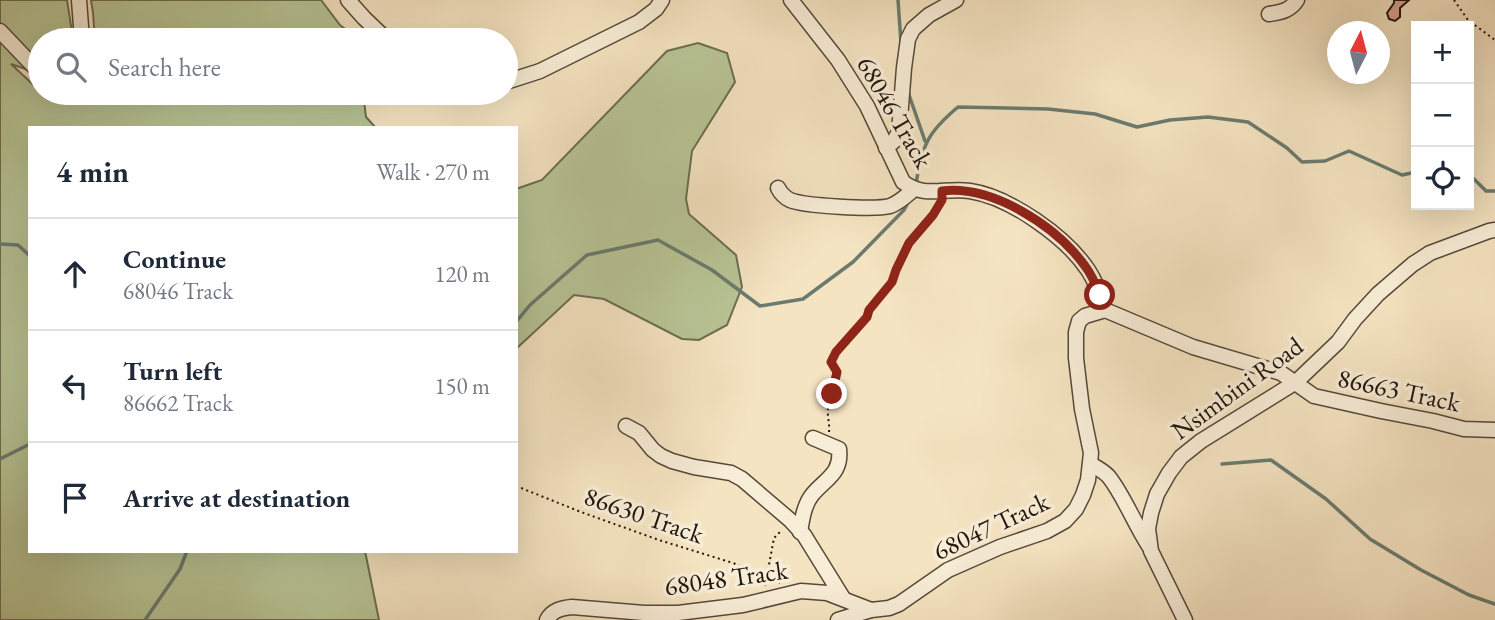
<!DOCTYPE html>
<html lang="en">
<head>
<meta charset="utf-8">
<style>
	body { margin:0; font-family:"EB Garamond",serif; background:#f2f2f3; color:#1f2937 }
	.controls { position:absolute; right:21px; top:21px; display:grid; overflow:hidden; border-radius:0px; box-shadow:0 7px 28px #0002 }
	.controls button { width:63px; height:63px; display:grid; place-items:center; padding:0; border:0; border-bottom:2px solid #e0e1e3; background:#fff; color:#1f2937; font:35px sans-serif }
	.compass { position:absolute; left:1327px; top:21px; width:63px; height:63px; border-radius:50%; background:#fff; box-shadow:0 7px 28px #0002; rotate:6deg }
	.stop { position:absolute; width:21px; height:21px; margin:-16px; border:5px solid #8f2418; border-radius:50%; background:#fff }
	.stop.end { background:#8f2418; border-color:#fff; box-shadow:0 2px 7px #0008 }
	.list { margin:0; padding:0; list-style:none }
	h2 { display:flex; justify-content:space-between; align-items:center; height:91px; margin:0; padding:0 28px; font-size:30px }
	h2 small { font-size:23px; font-weight:400; color:#747a83 }
	.list li { display:grid; grid-template-columns:46px 1fr auto; gap:21px; align-items:center; box-sizing:border-box; height:112px; padding:0 28px; border-top:2px solid #e0e1e3 }
	.list b { display:block; font-size:26px; white-space:nowrap }
	.list p { margin:0; font-size:23px; white-space:nowrap; color:#747a83 }
	.list em { font-size:23px; font-style:normal; color:#747a83 }
	.icon { flex:none; width:38px; height:38px; fill:none; stroke:currentColor; stroke-width:2; stroke-linecap:round; stroke-linejoin:round }
	.map { position:relative; flex:none; width:1495px; height:620px; overflow:hidden }
	.search { position:absolute; background:#fff; box-shadow:0 7px 28px #0002; left:28px; top:28px; width:490px; height:77px; display:flex; align-items:center; gap:18px; box-sizing:border-box; padding:0 24px; border-radius:38px; color:#747a83; font-size:26px }
	.panel { position:absolute; background:#fff; box-shadow:0 7px 28px #0002; left:28px; top:126px; width:490px; height:427px; border-radius:0px }
	.map>svg:first-child { display:block }
</style>
</head>
<body>
<div class="map">
<svg width="1495" height="620" viewBox="0 0 1495 620">
	<rect width="100%" height="100%" fill="#f5e4c2"/>
	<filter id="stains"><feTurbulence type="fractalNoise" baseFrequency=".00286" numOctaves="4"/><feColorMatrix values="0 0 0 0 .2 0 0 0 0 .09 0 0 0 0 .02 0 0 0 .5 -.17"/></filter>
	<radialGradient id="worn" r=".72"><stop offset=".6" stop-color="#630" stop-opacity="0"/><stop offset="1" stop-color="#630" stop-opacity=".3"/></radialGradient>
	<g fill="#b8c596" stroke="#6c6d52" stroke-width="2">
		<path d="M0,0H67L72,32V40H40V69L31,71L11,64L40,91V93L71,95L75,93H363L366,117L376,128H30V551H365L379,620H0Z"/>
		<path d="M91,0H321L340,25L355,37V40H95L93,13Z"/>
		<path d="M698,43L727,53L735,82L692,151L686,199L689,214L736,255L742,287L727,325L699,340L682,339L604,299L574,295L516,349V189L542,180L667,51Z"/>
	</g>
	<g fill="none" stroke-linecap="round" stroke-linejoin="round">
		<g stroke="#6a7b70" stroke-width="3.5">
			<path d="M898,0L901,43"/>
			<path d="M908,92L925,141"/>
			<path d="M1469,176L1474,179L1486,191H1495"/>
			<path d="M916,184C922,145 928,132 958,107L1048,109L1095,114L1137,127L1170,120L1208,117L1248,122L1287,148L1302,162L1325,161L1349,151L1402,175L1416,172"/>
			<path d="M0,244L18,245L30,256"/>
			<path d="M516,322L530,305L587,255L658,240L712,270L760,306L803,299L853,262L904,210L909,201"/>
			<path d="M0,459L30,444"/>
			<path d="M1222,464L1271,460L1326,499L1370,539L1421,570L1469,595L1495,604"/>
			<path d="M145,620L180,569L187,551"/>
		</g>
	</g>
	<path fill="#db9f90" stroke="#20150d" stroke-width="2" d="M1394,0H1409L1400,8V17L1395,21L1389,19L1387,13L1394,3Z"/>
	<g fill="none" stroke-linecap="round" stroke-linejoin="round">
		<defs>
			<g id="minor">
				<path d="M79,0L82,40"/>
				<path d="M348,0L364,18L387,40"/>
				<path d="M791,0L838,60L867,106L903,182C925,199 944,187 970,191C1010,197 1066,237 1088,270C1096,282 1101,296 1105,310L1193,347L1281,373L1314,396L1381,411L1433,421L1464,429L1495,430"/>
				<path d="M1269,14C1281,12 1290,11 1297,0"/>
				<path d="M0,31L40,73"/>
				<path d="M506,82L540,71L639,22L656,9L662,0"/>
				<path d="M886,148L894,141L899,132L904,68L908,39L913,29L929,15L956,0"/>
				<path d="M778,188C781,194 784,197 790,200C804,206 875,210 890,206C899,203 906,196 913,190"/>
				<path d="M626,426L639,433L653,450L661,456L672,461L694,467L731,473L742,479L790,520L804,535L843,598"/>
				<path d="M1091,464C1097,468 1104,471 1109,477C1124,496 1135,525 1149,546"/>
				<path d="M800,532C802,520 804,505 812,495C825,479 842,474 839,449L813,438"/>
				<path d="M547,620C552,610 562,608 572,607L644,613H678L743,605L801,591L827,593L871,610"/>
				<path d="M838,620L871,610L889,608L899,604L948,570L1000,547L1047,531L1065,521L1076,509L1083,495L1088,480L1091,453L1082,409L1076,358V332L1079,321L1085,316L1105,310"/>
				<path d="M1185,620L1151,551L1148,529L1151,513L1157,494L1169,473L1181,457L1201,441L1296,382L1338,342L1355,319L1378,294L1413,264L1430,253L1489,231L1495,230"/>
			</g>
		</defs>
		<use href="#minor" stroke="#55493a" stroke-width="17"/>
		<g stroke="#20150d" stroke-width="2" stroke-dasharray="2 3.5" stroke-linecap="butt">
			<path d="M1454,0L1468,20L1495,40"/>
			<path d="M829,432C830,424 827,417 828,408C829,397 834,383 837,372L831,362L836,352L867,317L869,310L892,282L896,270L909,243L933,214L939,205"/>
			<path d="M516,486L581,512L659,540L733,563L780,583"/>
			<path d="M765,586L774,538L782,530"/>
		</g>
		<use href="#minor" stroke="#f8edd7" stroke-width="14"/>
	</g>
	<g fill="none" stroke-linecap="round" stroke-linejoin="round">
		<path stroke="#8f2418" stroke-width="9" d="M832,394L837,372L831,362L836,352L867,317L869,310L892,282L896,270L909,243L933,215L942,200V191C993,185 1056,226 1085,266C1092,275 1096,285 1100,295"/>
	</g>
	<g text-anchor="middle" stroke-width="7" stroke-linejoin="round" paint-order="stroke">
		<g font-size="26" fill="#20150d" stroke="#f8edd7">
			<text transform="translate(895 112) rotate(60)" y="9">68046 Track</text>
			<text transform="translate(1237 388) rotate(-36)" y="9">Nsimbini Road</text>
			<text transform="translate(1399 390) rotate(12)" y="9">86663 Track</text>
			<text transform="translate(644 515) rotate(19)" y="9">86630 Track</text>
			<text transform="translate(991 526) rotate(-25)" y="9">68047 Track</text>
			<text transform="translate(726 578) rotate(-8)" y="9">68048 Track</text>
		</g>
	</g>
	<rect width="100%" height="100%" filter="url(#stains)"/>
	<rect width="100%" height="100%" fill="url(#worn)"/>
</svg>
<div class="controls">
<button>+</button>
<button>−</button>
<button><svg class="icon" aria-label="locate" viewBox="0 0 24 24"><circle cx="12" cy="12" r="6"/><path d="M12 2v4M12 18v4M2 12h4M18 12h4"/></svg></button>
</div>
<svg class="compass" viewBox="-18 -18 36 36"><path d="M0-13l5 13h-10z" fill="#e53935"/><path d="M0 13l5-13h-10z" fill="#747a83"/></svg>
<div class="stop" style="left:1100px;top:295px"></div>
<div class="stop end" style="left:832px;top:394px"></div>
<div class="search"><svg class="icon" aria-label="search" viewBox="0 0 24 24"><circle cx="10" cy="10" r="6"/><path d="M15 15l6 6"/></svg>Search here</div>
<section class="panel">
<h2>4 min<small>Walk · 270 m</small></h2>
<ul class="list">
<li><svg class="icon" aria-label="ahead" viewBox="0 0 24 24"><path d="M12 20V5M6 11l6-6 6 6"/></svg><div><b>Continue</b><p>68046 Track</p></div><em>120 m</em></li>
<li><svg class="icon" aria-label="left" viewBox="0 0 24 24"><path d="M17 20v-9H6M10 6l-5 5 5 5"/></svg><div><b>Turn left</b><p>86662 Track</p></div><em>150 m</em></li>
<li><svg class="icon" aria-label="arrive" viewBox="0 0 24 24"><path d="M6 21V4h12l-3 4 3 4H6"/></svg><div><b>Arrive at destination</b></div></li>
</ul>
</section>
</div>
</body>
</html>
